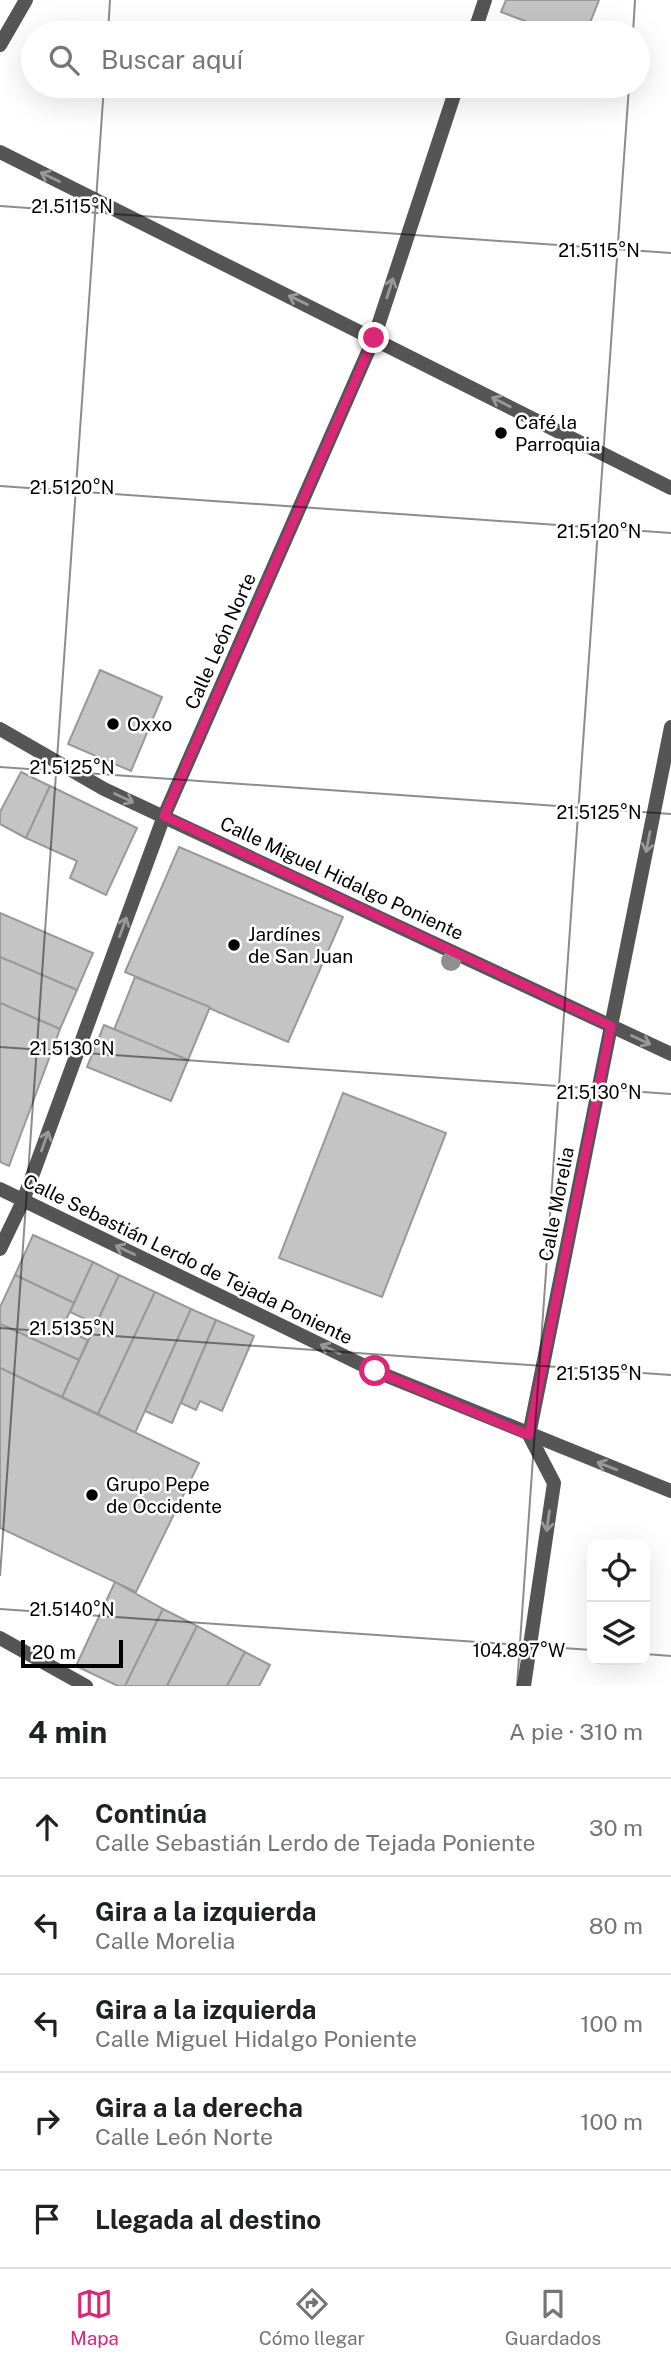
<!DOCTYPE html>
<html lang="es">
<head>
<meta charset="utf-8">
<style>
	body { margin:0; font-family:"Public Sans",sans-serif; background:#f2f2f2; color:#202124 }
	.controls { position:absolute; right:21px; bottom:21px; display:grid; overflow:hidden; border-radius:14px; box-shadow:0 7px 28px #0002 }
	.controls button { width:63px; height:63px; display:grid; place-items:center; padding:0; border:0; border-bottom:2px solid #e0e0e0; background:#fff; color:#202124; font:35px sans-serif }
	.scale { position:absolute; left:21px; bottom:18px; width:102px; box-sizing:border-box; padding-left:7px; border:4px solid #000; border-top:0; font-size:19px; line-height:24px; white-space:nowrap; color:#000; -webkit-text-stroke:5px #fff; paint-order:stroke }
	.stop { position:absolute; width:21px; height:21px; margin:-16px; border:5px solid #db2777; border-radius:50%; background:#fff }
	.stop.end { background:#db2777; border-color:#fff; box-shadow:0 2px 7px #0008 }
	.list { margin:0; padding:0; list-style:none }
	h2 { display:flex; justify-content:space-between; align-items:center; height:91px; margin:0; padding:0 28px; font-size:30px }
	h2 small { font-size:23px; font-weight:400; color:#757577 }
	.list li { display:grid; grid-template-columns:46px 1fr auto; gap:21px; align-items:center; box-sizing:border-box; height:98px; padding:0 28px; border-top:2px solid #e0e0e0 }
	.list b { display:block; font-size:26px; white-space:nowrap }
	.list p { margin:0; font-size:23px; white-space:nowrap; color:#757577 }
	.list em { font-size:23px; font-style:normal; color:#757577 }
	.icon { flex:none; width:38px; height:38px; fill:none; stroke:currentColor; stroke-width:2; stroke-linecap:round; stroke-linejoin:round }
	.map { position:relative; flex:none; width:671px; height:1686px; overflow:hidden }
	.search { position:absolute; background:#fff; box-shadow:0 7px 28px #0002; left:21px; right:21px; top:21px; height:77px; display:flex; align-items:center; gap:18px; box-sizing:border-box; padding:0 24px; border-radius:38px; color:#757577; font-size:26px }
	.sheet { height:581px; background:#fff }
	nav { display:flex; justify-content:space-around; align-items:center; box-sizing:border-box; height:98px; border-top:2px solid #e0e0e0; background:#fff; font-size:19px; color:#757577 }
	nav a { display:grid; justify-items:center; gap:4px }
	nav .on { color:#db2777 }
	.map>svg:first-child { display:block }
</style>
</head>
<body>
<div class="map">
<svg width="671" height="1686" viewBox="0 0 671 1686">
	<rect width="100%" height="100%" fill="#fff"/>
	<g fill="#c4c4c4" stroke="#999" stroke-width="2">
		<path d="M506,0H599L586,33H557L501,12Z"/>
		<path d="M100,670L162,697L131,771L68,744Z"/>
		<path d="M21,772L50,786L26,838L0,824V812Z"/>
		<path d="M50,786L137,828L106,895L70,878L77,861L26,838Z"/>
		<path d="M179,847L343,917L288,1042L125,972Z"/>
		<path d="M0,913L93,953L77,990L0,957Z"/>
		<path d="M0,957L77,990L60,1029L0,1003Z"/>
		<path d="M135,977L210,1007L188,1060L114,1030Z"/>
		<path d="M0,1003L60,1029L9,1166L0,1162Z"/>
		<path d="M104,1025L188,1060L171,1101L87,1067Z"/>
		<path d="M343,1093L446,1133L382,1297L279,1258Z"/>
		<path d="M33,1235L93,1262L74,1303L15,1275Z"/>
		<path d="M93,1262L119,1275L96,1324L70,1312Z"/>
		<path d="M15,1275L74,1303L62,1328L88,1340L79,1360L0,1324V1307Z"/>
		<path d="M119,1275L155,1292L98,1414L62,1397Z"/>
		<path d="M155,1292L191,1309L135,1433L98,1414Z"/>
		<path d="M191,1309L216,1320L172,1423L145,1411Z"/>
		<path d="M216,1320L254,1336L222,1411L200,1401L196,1410L181,1403Z"/>
		<path d="M0,1324L79,1360L62,1397L0,1368Z"/>
		<path d="M0,1368L199,1463L136,1592L0,1528Z"/>
		<path d="M115,1582L163,1609L125,1686H118L76,1666Z"/>
		<path d="M163,1609L197,1626L167,1686H125Z"/>
		<path d="M197,1626L245,1652L227,1686H167Z"/>
		<path d="M245,1652L270,1665L259,1686H227Z"/>
	</g>
	<g fill="none" stroke-linecap="round" stroke-linejoin="round">
		<g stroke="#555" stroke-width="14">
			<path d="M474,33L485,0"/>
			<path d="M0,45L26,0"/>
			<path d="M0,152L671,488"/>
			<path d="M0,729L104,789L671,1054"/>
			<path d="M0,1189L375,1371L671,1491"/>
			<path d="M0,1249L23,1201L164,816L374,338L457,86"/>
			<path d="M0,1638L86,1686"/>
			<path d="M524,1686L554,1483L529,1435L671,727"/>
		</g>
	</g>
	<circle fill="#8f8f8f" cx="451" cy="961" r="10"/>
	<defs><path id="oneway-shaft" d="M-6 0H5M1.5-3L5.5 0L1.5 3" fill="none" stroke-width="1.6" stroke-linecap="round" stroke-linejoin="round" transform="scale(1.75)"/></defs>
	<g stroke="#999">
		<use href="#oneway-shaft" transform="translate(50 177) rotate(-154)"/>
		<use href="#oneway-shaft" transform="translate(390 288) rotate(-72)"/>
		<use href="#oneway-shaft" transform="translate(298 300) rotate(-154)"/>
		<use href="#oneway-shaft" transform="translate(501 402) rotate(-153)"/>
		<use href="#oneway-shaft" transform="translate(124 798) rotate(25)"/>
		<use href="#oneway-shaft" transform="translate(648 842) rotate(101)"/>
		<use href="#oneway-shaft" transform="translate(123 927) rotate(-70)"/>
		<use href="#oneway-shaft" transform="translate(641 1040) rotate(25)"/>
		<use href="#oneway-shaft" transform="translate(45 1141) rotate(-70)"/>
		<use href="#oneway-shaft" transform="translate(125 1250) rotate(-154)"/>
		<use href="#oneway-shaft" transform="translate(330 1349) rotate(-154)"/>
		<use href="#oneway-shaft" transform="translate(607 1466) rotate(-159)"/>
		<use href="#oneway-shaft" transform="translate(548 1521) rotate(98)"/>
	</g>
	<g fill="none" stroke-linecap="round" stroke-linejoin="round">
		<path stroke="#db2777" stroke-width="9" d="M374,338L164,816L611,1026L529,1435L375,1371"/>
	</g>
	<path fill="none" stroke="#000" stroke-width="2" stroke-opacity="0.45" d="M108,33L110,0M633,33L635,0M0,206L671,253M0,486L671,533M0,767L671,814M0,1047L671,1094M0,1328L671,1375M0,1576L104,86M0,1609L592,1650M645,1654L671,1656M517,1686L629,86"/>
	<g fill="#000" stroke="#fff" stroke-width="2.5">
		<circle cx="501" cy="433" r="7"/>
		<circle cx="113" cy="724" r="7"/>
		<circle cx="234" cy="945" r="7"/>
		<circle cx="92" cy="1495" r="7"/>
	</g>
	<g text-anchor="middle" stroke-width="5" stroke-linejoin="round" paint-order="stroke">
		<g font-size="19" fill="#000" stroke="#fff" text-anchor="start">
			<text x="515" y="429">Café la<tspan x="515" dy="22">Parroquia</tspan></text>
			<text x="127" y="731">Oxxo</text>
			<text x="248" y="941">Jardínes<tspan x="248" dy="22">de San Juan</tspan></text>
			<text x="106" y="1491">Grupo Pepe<tspan x="106" dy="22">de Occidente</tspan></text>
		</g>
		<g font-size="19" fill="#000" stroke="#fff">
			<text transform="translate(220 641) rotate(-66)" y="7">Calle León Norte</text>
			<text transform="translate(342 878) rotate(25)" y="7">Calle Miguel Hidalgo Poniente</text>
			<text transform="translate(556 1204) rotate(-79)" y="7">Calle Morelia</text>
			<text transform="translate(188 1259) rotate(26)" y="7">Calle Sebastián Lerdo de Tejada Poniente</text>
		</g>
	</g>
	<g font-size="18" text-anchor="middle" fill="#000" stroke="#fff" stroke-width="5" stroke-linejoin="round" paint-order="stroke">
		<text x="72" y="213">21.5115°N</text>
		<text x="599" y="257">21.5115°N</text>
		<text x="72" y="494">21.5120°N</text>
		<text x="599" y="538">21.5120°N</text>
		<text x="72" y="774">21.5125°N</text>
		<text x="599" y="819">21.5125°N</text>
		<text x="72" y="1055">21.5130°N</text>
		<text x="599" y="1099">21.5130°N</text>
		<text x="72" y="1335">21.5135°N</text>
		<text x="599" y="1380">21.5135°N</text>
		<text x="72" y="1616">21.5140°N</text>
		<text x="519" y="1657">104.897°W</text>
	</g>
</svg>
<div class="controls">
<button><svg class="icon" aria-label="locate" viewBox="0 0 24 24"><circle cx="12" cy="12" r="6"/><path d="M12 2v4M12 18v4M2 12h4M18 12h4"/></svg></button>
<button><svg class="icon" aria-label="layers" viewBox="0 0 24 24"><path d="M12 4l9 5-9 5-9-5zM3 14l9 5 9-5"/></svg></button>
</div>
<div class="scale">20 m</div>
<div class="stop" style="left:375px;top:1371px"></div>
<div class="stop end" style="left:374px;top:338px"></div>
<div class="search"><svg class="icon" aria-label="search" viewBox="0 0 24 24"><circle cx="10" cy="10" r="6"/><path d="M15 15l6 6"/></svg>Buscar aquí</div>
</div>
<section class="sheet">
<h2>4 min<small>A pie · 310 m</small></h2>
<ul class="list">
<li><svg class="icon" aria-label="ahead" viewBox="0 0 24 24"><path d="M12 20V5M6 11l6-6 6 6"/></svg><div><b>Continúa</b><p>Calle Sebastián Lerdo de Tejada Poniente</p></div><em>30 m</em></li>
<li><svg class="icon" aria-label="left" viewBox="0 0 24 24"><path d="M17 20v-9H6M10 6l-5 5 5 5"/></svg><div><b>Gira a la izquierda</b><p>Calle Morelia</p></div><em>80 m</em></li>
<li><svg class="icon" aria-label="left" viewBox="0 0 24 24"><path d="M17 20v-9H6M10 6l-5 5 5 5"/></svg><div><b>Gira a la izquierda</b><p>Calle Miguel Hidalgo Poniente</p></div><em>100 m</em></li>
<li><svg class="icon" aria-label="right" viewBox="0 0 24 24"><path d="M7 20v-9h11M14 6l5 5-5 5"/></svg><div><b>Gira a la derecha</b><p>Calle León Norte</p></div><em>100 m</em></li>
<li><svg class="icon" aria-label="arrive" viewBox="0 0 24 24"><path d="M6 21V4h12l-3 4 3 4H6"/></svg><div><b>Llegada al destino</b></div></li>
</ul>
</section>
<nav>
<a class="on"><svg class="icon" aria-label="map" viewBox="0 0 24 24"><path d="M3 6l6-2 6 2 6-2v14l-6 2-6-2-6 2zM9 4v14M15 6v14"/></svg>Mapa</a>
<a><svg class="icon" aria-label="directions" viewBox="0 0 24 24"><path d="M12 3l9 9-9 9-9-9zM9 14v-3h6M13 9l2 2-2 2"/></svg>Cómo llegar</a>
<a><svg class="icon" aria-label="saved" viewBox="0 0 24 24"><path d="M7 4h10v16l-5-4-5 4z"/></svg>Guardados</a>
</nav>
</body>
</html>
